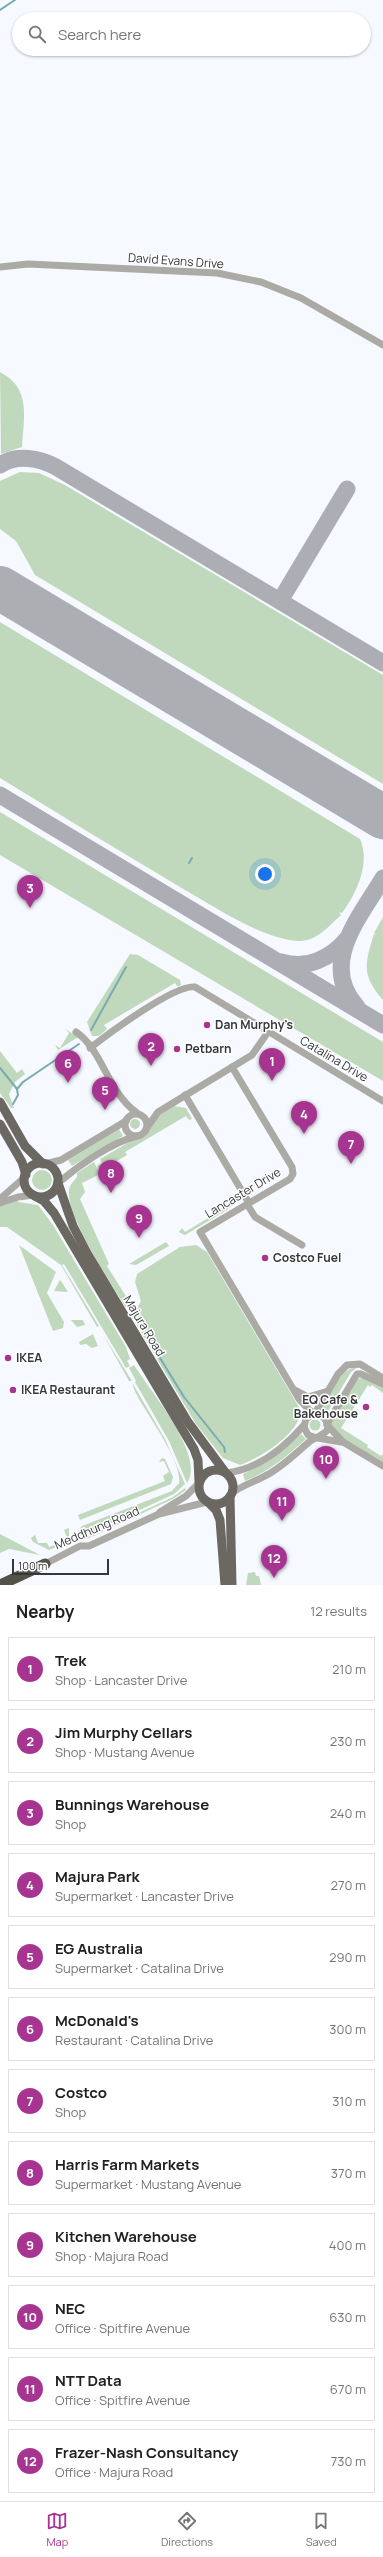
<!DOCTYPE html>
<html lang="en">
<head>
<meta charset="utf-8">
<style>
	body { margin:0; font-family:Manrope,sans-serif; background:#f2f2f2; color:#202124 }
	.scale { position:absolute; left:12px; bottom:10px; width:97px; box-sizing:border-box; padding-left:4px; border:2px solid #35373b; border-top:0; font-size:11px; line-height:14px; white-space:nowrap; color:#35373b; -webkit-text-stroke:3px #fff; paint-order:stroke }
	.you { position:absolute; left:265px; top:874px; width:14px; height:14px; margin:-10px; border:3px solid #fff; border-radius:50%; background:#1a73e8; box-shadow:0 0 0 6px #1a73e833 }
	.badge { display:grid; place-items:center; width:26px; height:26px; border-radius:50%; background:#a63490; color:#fff; font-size:13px; font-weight:700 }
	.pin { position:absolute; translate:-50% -33px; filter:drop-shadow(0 1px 2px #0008) }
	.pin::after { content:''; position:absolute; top:21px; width:14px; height:12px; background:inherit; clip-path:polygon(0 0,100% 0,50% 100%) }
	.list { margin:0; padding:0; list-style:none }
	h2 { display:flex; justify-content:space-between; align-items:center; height:52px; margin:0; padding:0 16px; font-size:17px }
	h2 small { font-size:13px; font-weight:400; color:#757577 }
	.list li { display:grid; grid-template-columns:26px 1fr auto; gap:12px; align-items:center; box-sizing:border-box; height:64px; margin:0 8px 8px; padding:0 8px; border:1px solid #e0e0e0; border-radius:0px }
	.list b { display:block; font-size:15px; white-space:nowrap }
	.list p { margin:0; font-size:13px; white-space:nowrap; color:#757577 }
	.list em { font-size:13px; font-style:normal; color:#757577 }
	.icon { flex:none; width:22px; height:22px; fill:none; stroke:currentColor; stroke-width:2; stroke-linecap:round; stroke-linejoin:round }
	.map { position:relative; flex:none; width:383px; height:1585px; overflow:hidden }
	.search { position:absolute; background:#fff; box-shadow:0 1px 3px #0004; left:12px; right:12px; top:12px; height:44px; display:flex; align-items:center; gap:10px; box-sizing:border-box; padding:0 14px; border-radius:22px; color:#757577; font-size:15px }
	.sheet { height:916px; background:#fff }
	nav { display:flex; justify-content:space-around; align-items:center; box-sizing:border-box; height:56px; border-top:1px solid #e0e0e0; background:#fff; font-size:11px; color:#757577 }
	nav a { display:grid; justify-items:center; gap:2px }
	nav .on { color:#a63490 }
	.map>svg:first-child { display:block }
</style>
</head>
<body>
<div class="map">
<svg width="383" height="1585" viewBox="0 0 383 1585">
	<rect width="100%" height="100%" fill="#f6f9ff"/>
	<g fill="#c0d9bc">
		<path d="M0,372C31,388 24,416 22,447L1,454Z"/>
		<path d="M20,472L39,473L65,485L383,675V784L35,575L16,541L0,529V481Z"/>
		<path d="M0,622L360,839C371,863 356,894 342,913L339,912L341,915C329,926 316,942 298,941C259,938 214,906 180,887C120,851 60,815 0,778Z"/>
		<path d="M0,812L383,1042V1081L0,855Z"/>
		<path d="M383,917V1000C361,975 365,963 374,934L377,935L374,933Z"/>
		<path d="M130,954L138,955L180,980L181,985L178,987L175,983L104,1025L107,1029L99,1036H92L87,1022Z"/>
		<path d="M65,1029L78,1037L58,1050L55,1045L60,1048L69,1033Z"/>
		<path d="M0,1051L17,1073L22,1069L25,1074L15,1082L9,1094L14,1108H11L0,1093Z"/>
		<path d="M174,1106L186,1108L192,1119L189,1120L186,1116L125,1152L127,1155L117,1161L118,1163L102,1173L97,1166L102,1163L100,1159L131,1141L145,1136L155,1118Z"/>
		<circle cx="135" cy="1124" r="5"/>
		<path d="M119,1129L123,1136L72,1166L68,1160Z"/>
		<path d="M94,1162L100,1174L82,1183L85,1192L80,1199L109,1264L107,1266L129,1301L126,1308C112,1284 66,1217 69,1190C70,1184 74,1181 77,1177V1173Z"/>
		<circle cx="42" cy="1180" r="10"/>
		<path d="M234,1197L233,1205L227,1210L185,1235L179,1232L182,1228L185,1232L231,1204L229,1200Z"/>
		<path d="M18,1199V1202L38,1205L53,1225L126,1347L130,1359L127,1361L130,1366L126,1368L64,1264L62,1265L99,1326L97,1327L61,1265L7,1227H0V1205Z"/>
		<path d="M166,1242L169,1246L136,1265L129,1264Z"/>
		<path d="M19,1245L56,1272L47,1293L64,1322L63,1328L53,1331Z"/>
		<path d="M196,1245L207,1252L300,1409C303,1432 260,1458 240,1465L223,1458L196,1424L132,1317L141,1301L135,1282L137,1274L180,1247Z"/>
		<path d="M60,1280L61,1281L68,1292L54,1291Z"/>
		<path d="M71,1320H83L85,1325L77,1327Z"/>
		<path d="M100,1329L104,1336L132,1381H129Z"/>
		<path d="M93,1334L98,1346L92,1348L86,1344L80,1345L79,1342Z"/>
		<path d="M134,1365C148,1388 207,1457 187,1483L169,1441L135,1382L136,1381L129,1368Z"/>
		<path d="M358,1367L351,1372L327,1413L321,1411C329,1395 338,1368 358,1367Z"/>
		<path d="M363,1378L383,1386V1393L372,1385L370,1387L368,1385L341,1428L368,1445L367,1447L381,1456L383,1454V1462C371,1454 333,1437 331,1423L357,1379Z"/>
		<path d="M133,1384L165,1439L185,1484L174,1494L86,1535L79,1536L78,1531L82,1526L172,1491L179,1483C184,1458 131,1395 133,1384Z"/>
		<circle cx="315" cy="1425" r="5.5"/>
		<path d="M301,1434L306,1439C287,1456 270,1471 245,1481L243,1474L269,1461Z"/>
		<path d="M162,1458L165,1459L173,1477L171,1484L80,1520L78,1515L165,1481L163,1476L169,1472L164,1461L159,1462Z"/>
		<path d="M185,1488L186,1490L173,1499L87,1539H82L173,1497Z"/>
		<path d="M69,1528V1542L49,1550L33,1542L31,1538L35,1535L38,1543H47L49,1547L68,1540L64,1530Z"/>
		<path d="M0,1534L40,1555L9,1549L0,1553Z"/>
		<path d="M255,1572L256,1576H259L261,1585H246L248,1573Z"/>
	</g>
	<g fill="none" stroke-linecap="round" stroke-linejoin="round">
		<g stroke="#78abb1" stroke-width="2">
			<path d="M0,10L15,0"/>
			<path d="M189,863L192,858"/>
			<path d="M91,1030L126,967"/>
			<path d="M0,1068L17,1089"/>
			<path d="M13,1104L18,1095L17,1089L23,1082L79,1044"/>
			<path d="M135,1316L139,1322"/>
			<path d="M152,1345L184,1397L224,1447L225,1452"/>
		</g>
		<g stroke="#acaeb4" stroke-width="17">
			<path d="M0,465C17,454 39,458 56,467L383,663"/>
			<path d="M280,601L347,489"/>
			<path d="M320,779L369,811L383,831"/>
			<path d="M0,795L383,1025"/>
			<path d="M282,962C307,970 331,958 347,939"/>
			<path d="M357,1007C318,964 360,917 383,878"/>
		</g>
		<path stroke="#acaeb4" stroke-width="44" d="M0,588L383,817"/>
		<g stroke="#abaaa5" stroke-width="7">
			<path d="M0,267L28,264L217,273L261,282L301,298L383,345"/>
			<path d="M76,1032C102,1049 108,1093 137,1113"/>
			<path d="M90,1048C108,1034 175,984 195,987L383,1101"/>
			<path d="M232,1067L292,1167L293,1174L290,1179L200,1232L299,1399L314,1415"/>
			<path d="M185,1095L249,1203"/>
			<circle cx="136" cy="1125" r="11"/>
			<path d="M146,1129L158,1112L252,1055L268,1032"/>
			<path d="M45,1164L61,1160L126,1121"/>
			<path d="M58,1183C78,1166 112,1142 137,1136"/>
			<path d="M0,1199L26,1176"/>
			<path d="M0,1203L18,1197L34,1195"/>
			<path d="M247,1204L255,1217L302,1245"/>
			<path d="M295,1390L308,1397L328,1391"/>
			<path d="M314,1415L338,1374L347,1365L360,1364L383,1378"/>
			<path d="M327,1424L357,1374H361L383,1384"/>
			<path d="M327,1425L343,1442L383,1466"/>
			<path d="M318,1438L341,1442"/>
			<path d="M226,1473C257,1470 284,1448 304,1425"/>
			<path d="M232,1493C243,1485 254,1482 265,1476C281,1468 295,1454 309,1442C316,1436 336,1433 325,1419C320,1412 312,1414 306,1419L304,1427L308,1435L317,1438"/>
			<path d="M160,1512L186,1496L199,1483"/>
			<path d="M45,1564L80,1546H89L159,1514L207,1502"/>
		</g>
		<g stroke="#6b6861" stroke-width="9">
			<path d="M0,1102L25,1146L43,1164"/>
			<path d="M0,1124L22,1162L26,1175"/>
			<circle cx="41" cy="1180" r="17"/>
			<path d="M58,1183L73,1226L87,1253L188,1422L225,1472"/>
			<path d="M35,1196L44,1201L54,1213L194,1449L198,1460L199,1482"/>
			<circle cx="216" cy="1487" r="17"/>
			<path d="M230,1496L232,1585"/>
			<path d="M209,1503L216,1510L220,1520L225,1585"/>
		</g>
		<path stroke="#555249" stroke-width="11" d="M0,1585L45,1564"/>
	</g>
	<g fill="#a63490" stroke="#fff" stroke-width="1.5">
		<circle cx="207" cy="1025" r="4"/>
		<circle cx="177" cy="1049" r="4"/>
		<circle cx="265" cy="1258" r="4"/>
		<circle cx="8" cy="1358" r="4"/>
		<circle cx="13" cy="1390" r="4"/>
		<circle cx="366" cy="1407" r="4"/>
	</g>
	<g text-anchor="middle" stroke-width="3" stroke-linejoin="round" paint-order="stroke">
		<g font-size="12" fill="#35373b" stroke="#fff">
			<text transform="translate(176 261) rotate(4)" y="4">David Evans Drive</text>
			<text transform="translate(334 1059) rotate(31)" y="4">Catalina Drive</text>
			<text transform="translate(243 1193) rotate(-31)" y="4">Lancaster Drive</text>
			<text transform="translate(144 1326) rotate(59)" y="4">Majura Road</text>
			<text transform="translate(97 1528) rotate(-23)" y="4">Meddhung Road</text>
		</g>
		<g font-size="12" font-weight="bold" fill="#35373b" stroke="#fff" text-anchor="start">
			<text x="215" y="1029">Dan Murphy's</text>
			<text x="185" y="1053">Petbarn</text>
			<text x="273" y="1262">Costco Fuel</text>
			<text x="16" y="1362">IKEA</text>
			<text x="21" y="1394">IKEA Restaurant</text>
			<text x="358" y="1404" text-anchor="end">EQ Cafe &amp;<tspan x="358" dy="14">Bakehouse</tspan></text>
		</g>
	</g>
</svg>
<div class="scale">100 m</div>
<div class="you"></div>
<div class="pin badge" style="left:272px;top:1081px">1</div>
<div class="pin badge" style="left:151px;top:1066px">2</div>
<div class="pin badge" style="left:30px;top:908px">3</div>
<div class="pin badge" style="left:304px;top:1134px">4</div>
<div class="pin badge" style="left:105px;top:1110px">5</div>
<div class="pin badge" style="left:68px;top:1083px">6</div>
<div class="pin badge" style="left:351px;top:1164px">7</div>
<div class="pin badge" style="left:111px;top:1193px">8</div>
<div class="pin badge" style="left:139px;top:1238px">9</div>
<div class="pin badge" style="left:326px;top:1479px">10</div>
<div class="pin badge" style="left:282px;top:1521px">11</div>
<div class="pin badge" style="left:274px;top:1578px">12</div>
<div class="search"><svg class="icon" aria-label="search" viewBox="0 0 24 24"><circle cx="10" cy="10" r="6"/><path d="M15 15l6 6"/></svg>Search here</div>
</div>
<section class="sheet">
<h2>Nearby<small>12 results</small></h2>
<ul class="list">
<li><span class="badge">1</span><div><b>Trek</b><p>Shop · Lancaster Drive</p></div><em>210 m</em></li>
<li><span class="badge">2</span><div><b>Jim Murphy Cellars</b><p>Shop · Mustang Avenue</p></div><em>230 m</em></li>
<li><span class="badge">3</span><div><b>Bunnings Warehouse</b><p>Shop</p></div><em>240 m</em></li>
<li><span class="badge">4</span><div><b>Majura Park</b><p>Supermarket · Lancaster Drive</p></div><em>270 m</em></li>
<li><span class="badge">5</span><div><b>EG Australia</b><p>Supermarket · Catalina Drive</p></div><em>290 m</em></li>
<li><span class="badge">6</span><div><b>McDonald's</b><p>Restaurant · Catalina Drive</p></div><em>300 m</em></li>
<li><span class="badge">7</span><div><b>Costco</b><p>Shop</p></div><em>310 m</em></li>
<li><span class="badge">8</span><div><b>Harris Farm Markets</b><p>Supermarket · Mustang Avenue</p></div><em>370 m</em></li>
<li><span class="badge">9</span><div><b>Kitchen Warehouse</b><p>Shop · Majura Road</p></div><em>400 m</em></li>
<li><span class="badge">10</span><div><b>NEC</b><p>Office · Spitfire Avenue</p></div><em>630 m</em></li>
<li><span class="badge">11</span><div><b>NTT Data</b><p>Office · Spitfire Avenue</p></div><em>670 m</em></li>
<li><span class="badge">12</span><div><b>Frazer-Nash Consultancy</b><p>Office · Majura Road</p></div><em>730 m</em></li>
</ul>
</section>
<nav>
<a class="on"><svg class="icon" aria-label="map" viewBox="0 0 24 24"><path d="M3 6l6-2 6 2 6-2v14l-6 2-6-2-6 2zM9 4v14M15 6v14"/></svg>Map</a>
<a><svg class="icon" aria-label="directions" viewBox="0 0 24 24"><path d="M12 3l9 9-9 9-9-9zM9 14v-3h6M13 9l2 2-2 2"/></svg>Directions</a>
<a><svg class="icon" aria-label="saved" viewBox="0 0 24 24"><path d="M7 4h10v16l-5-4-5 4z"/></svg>Saved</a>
</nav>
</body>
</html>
